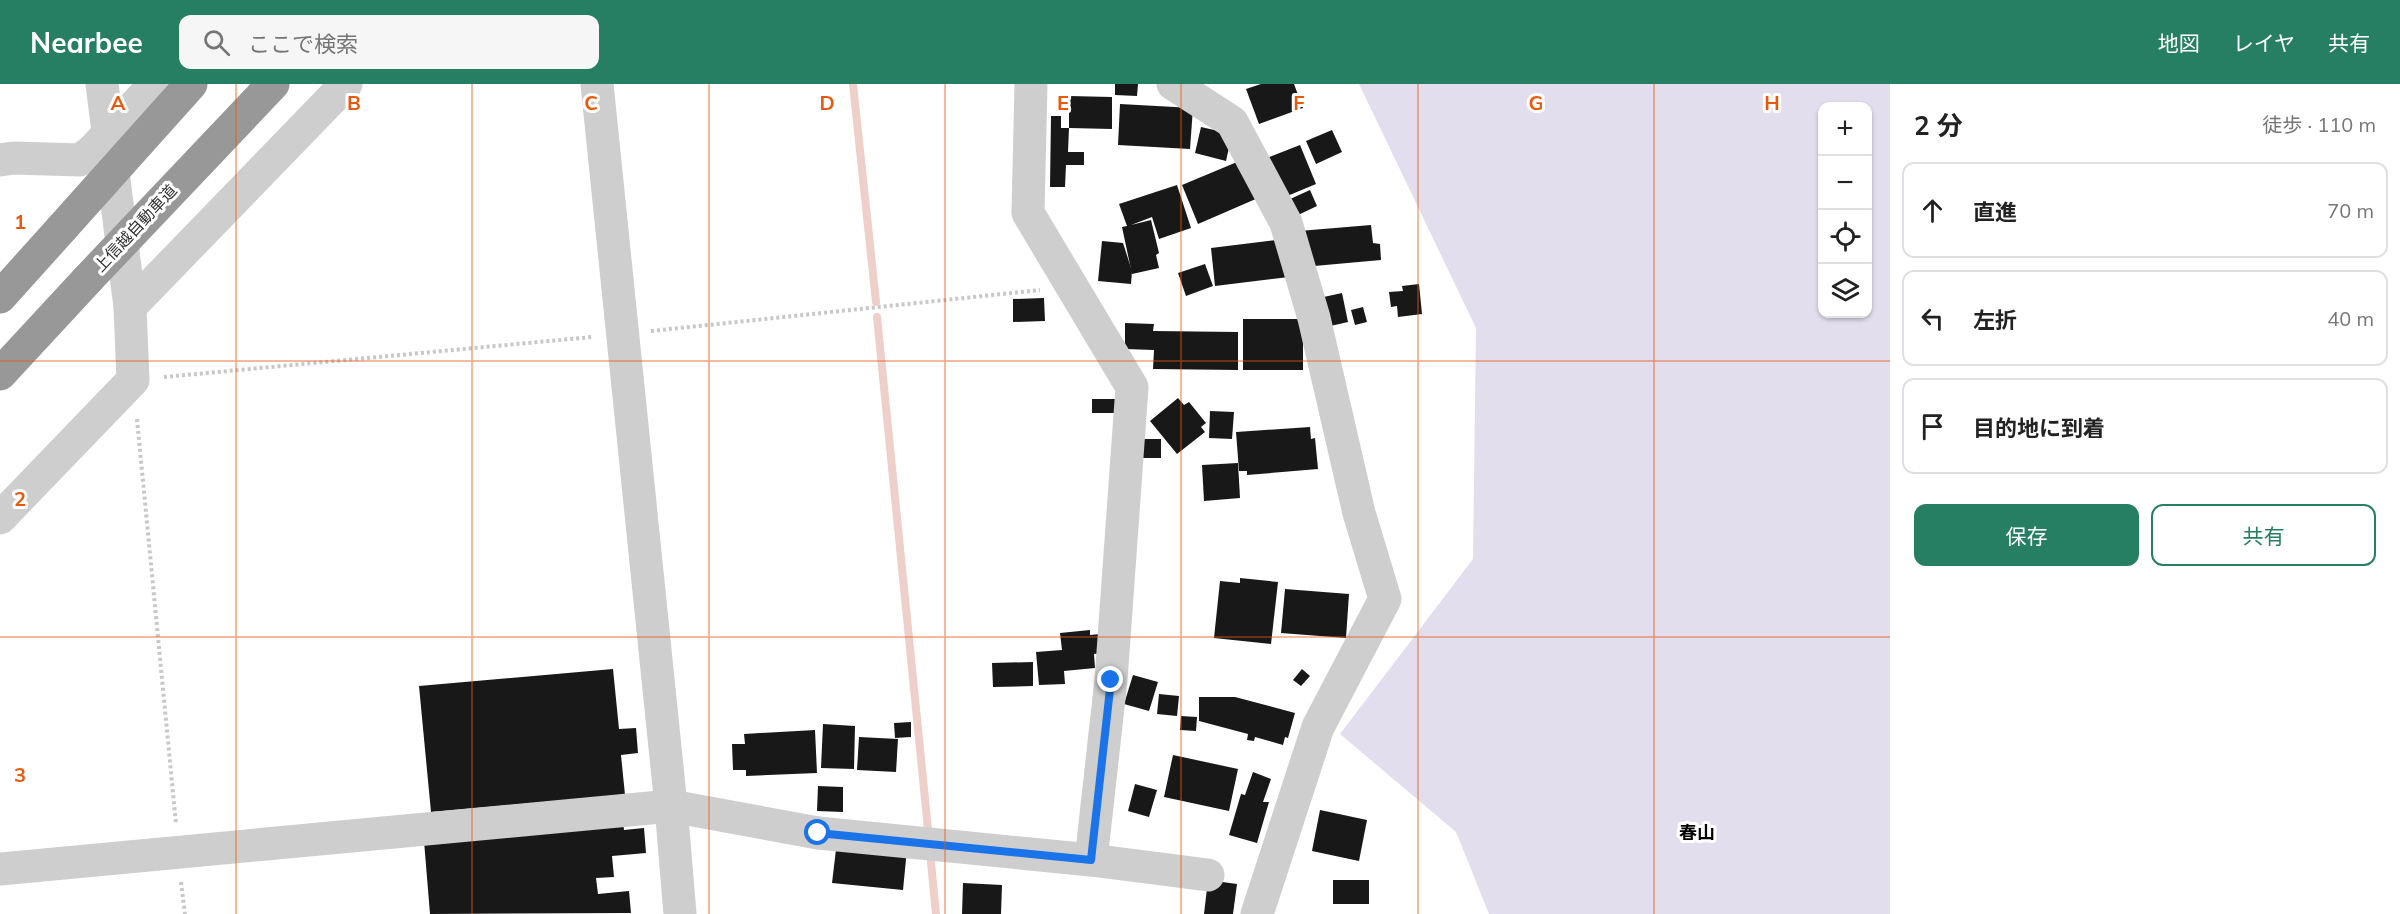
<!DOCTYPE html>
<html lang="ja">
<head>
<meta charset="utf-8">
<style>
	body { margin:0; font-family:Mulish,"Noto Sans JP",sans-serif; background:#f6f6f6; color:#222 }
	.controls { position:absolute; right:18px; top:18px; display:grid; overflow:hidden; border-radius:12px; box-shadow:0 2px 4px #0004 }
	.controls button { width:54px; height:54px; display:grid; place-items:center; padding:0; border:0; border-bottom:2px solid #e0e0e0; background:#fff; color:#222; font:30px sans-serif }
	.stop { position:absolute; width:18px; height:18px; margin:-14px; border:4px solid #1a73e8; border-radius:50%; background:#fff }
	.stop.end { background:#1a73e8; border-color:#fff; box-shadow:0 2px 6px #0008 }
	.list { margin:0; padding:0; list-style:none }
	h2 { display:flex; justify-content:space-between; align-items:center; height:78px; margin:0; padding:0 24px; font-size:26px }
	h2 small { font-size:20px; font-weight:400; color:#767676 }
	.list li { display:grid; grid-template-columns:39px 1fr auto; gap:18px; align-items:center; box-sizing:border-box; height:96px; margin:0 12px 12px; padding:0 12px; border:2px solid #e0e0e0; border-radius:12px }
	.list b { display:block; font-size:22px; white-space:nowrap }
	.list em { font-size:20px; font-style:normal; color:#767676 }
	.actions { display:flex; gap:12px; padding:18px 24px }
	.actions a { flex:1; padding:14px 0; border:2px solid #267f62; border-radius:12px; text-align:center; font-size:21px; color:#267f62 }
	.actions .main { background:#267f62; color:#fff }
	.icon { flex:none; width:33px; height:33px; fill:none; stroke:currentColor; stroke-width:2; stroke-linecap:round; stroke-linejoin:round }
	.map { position:relative; flex:none; width:1890px; height:830px; overflow:hidden }
	header { display:flex; align-items:center; gap:36px; box-sizing:border-box; height:84px; padding:0 30px; background:#267f62; color:#fff }
	header strong { font-size:28px }
	nav { display:flex; gap:33px; margin-inline-start:auto; font-size:21px }
	.search { width:420px; height:54px; background:#f6f6f6; display:flex; align-items:center; gap:15px; box-sizing:border-box; padding:0 21px; border-radius:12px; color:#767676; font-size:22px }
	main { display:flex }
	aside { flex:1; background:#fff }
	.map>svg:first-child { display:block }
</style>
</head>
<body>
<header>
<strong>Nearbee</strong>
<div class="search"><svg class="icon" aria-label="search" viewBox="0 0 24 24"><circle cx="10" cy="10" r="6"/><path d="M15 15l6 6"/></svg>ここで検索</div>
<nav><a>地図</a><a>レイヤ</a><a>共有</a></nav>
</header>
<main>
<div class="map">
<svg width="1890" height="830" viewBox="0 0 1890 830">
	<rect width="100%" height="100%" fill="#fff"/>
	<path fill="#e2deee" fill-rule="evenodd" d="M1359,0H1890V830H1489L1456,748L1340,650L1473,475L1476,244ZM1822,22H1868V230H1822Z"/>
	<g fill="none" stroke-linecap="round" stroke-linejoin="round">
		<g stroke="#efcfca" stroke-width="8">
			<path d="M853,0L876,218"/>
			<path d="M877,233L928,745"/>
			<path d="M930,768L936,830"/>
		</g>
	</g>
	<g fill="#181818">
		<path d="M1115,0H1138L1137,12L1115,11Z"/>
		<path d="M1261,0H1294L1303,24L1259,40L1246,5Z"/>
		<path d="M1069,12L1112,13V45L1069,44Z"/>
		<path d="M1120,20L1193,24L1190,65L1118,61Z"/>
		<path d="M1051,32H1061V44H1069L1068,68H1084V81H1066L1065,103H1050Z"/>
		<path d="M1201,43L1232,50L1226,77L1195,69Z"/>
		<path d="M1332,46L1342,68L1316,80L1306,57Z"/>
		<path d="M1300,61L1316,100L1280,115L1264,75Z"/>
		<path d="M1249,73L1265,111L1198,140L1182,101Z"/>
		<path d="M1177,101L1191,144L1159,155L1152,133L1131,141L1151,136L1159,169L1156,171L1159,184L1132,190L1122,143L1127,142L1119,120Z"/>
		<path d="M1310,106L1317,122L1296,132L1288,116Z"/>
		<path d="M1371,141L1373,159L1380,160L1381,176L1303,183L1299,147Z"/>
		<path d="M1285,155L1289,193L1215,202L1211,164Z"/>
		<path d="M1102,157L1123,159L1132,187L1131,200L1098,197Z"/>
		<path d="M1205,180L1213,202L1186,212L1178,189Z"/>
		<path d="M1419,200L1422,230L1398,233L1397,222L1391,223L1389,208L1403,207L1402,202Z"/>
		<path d="M1342,209L1348,238L1326,243L1319,214Z"/>
		<path d="M1044,214L1045,237L1013,238V215Z"/>
		<path d="M1363,223L1367,238L1355,241L1351,226Z"/>
		<rect x="1243" y="235" width="60" height="51"/>
		<path d="M1125,239L1154,240L1153,247L1238,248V286L1153,285L1154,266L1125,265Z"/>
		<path d="M1178,314L1184,321L1189,318L1206,339L1201,343L1205,348L1177,370L1150,337Z"/>
		<rect x="1092" y="315" width="24" height="14"/>
		<path d="M1210,327L1234,328L1232,355L1209,354Z"/>
		<path d="M1310,343L1311,355L1315,354L1318,385L1247,391V387H1239L1236,348Z"/>
		<path d="M1141,355H1161V374H1140Z"/>
		<path d="M1238,379L1240,414L1204,417L1202,381Z"/>
		<path d="M1240,494L1278,498L1271,560L1214,554L1220,497L1240,499Z"/>
		<path d="M1285,505L1349,510L1346,554L1281,549Z"/>
		<path d="M1090,546V551L1100,550L1102,569L1094,570L1095,584L1064,587L1065,600L1039,601L1036,568L1062,566L1060,549Z"/>
		<path d="M1033,578V602L993,603L992,579Z"/>
		<path d="M613,585L619,645L636,644L638,669L621,671L625,711L431,728L419,602Z"/>
		<path d="M1302,585L1310,592L1301,602L1293,596Z"/>
		<path d="M1133,591L1158,598L1149,627L1124,620Z"/>
		<path d="M1159,610L1179,612L1177,632L1157,630Z"/>
		<path d="M1199,613H1235L1295,629L1288,654L1285,653L1283,661L1255,653L1254,657L1247,656L1248,650L1199,637Z"/>
		<path d="M1181,632L1197,633L1196,647L1180,646Z"/>
		<path d="M911,638V653L895,654L894,639Z"/>
		<path d="M823,640L855,642L854,685L821,684Z"/>
		<path d="M815,646L817,689L746,692V686H733L732,660H745L744,650Z"/>
		<path d="M859,653L898,655L896,688L857,686Z"/>
		<path d="M1173,671L1238,685L1229,727L1164,713Z"/>
		<path d="M1253,688L1271,695L1263,718H1269L1257,759L1229,751L1241,710L1245,711Z"/>
		<path d="M1135,700L1157,706L1149,733L1128,727Z"/>
		<path d="M818,702L843,703V728L817,727Z"/>
		<path d="M1320,726L1367,736L1359,777L1312,767Z"/>
		<path d="M623,738L624,746L644,744L646,769L612,772L614,793L596,794L598,810L629,807L631,829L430,830L424,757Z"/>
		<path d="M837,757L907,765L903,806L832,799Z"/>
		<path d="M1208,796L1237,800L1233,830H1204Z"/>
		<rect x="1333" y="796" width="36" height="24"/>
		<path d="M963,799L1002,801L1001,830H962Z"/>
	</g>
	<g fill="none" stroke-linecap="round" stroke-linejoin="round">
		<g stroke="#c8c8c8" stroke-width="4" stroke-dasharray="3 3" stroke-linecap="butt">
			<path d="M651,247L1040,206"/>
			<path d="M164,293L592,253"/>
			<path d="M137,335L176,740"/>
			<path d="M181,798L185,830"/>
		</g>
		<g stroke="#cecece" stroke-width="33">
			<path d="M597,0L671,722L680,830"/>
			<path d="M1173,0L1232,38L1286,139L1314,234L1359,429L1385,515L1318,643L1257,830"/>
			<path d="M0,76L14,74L80,76L93,66L155,0"/>
			<path d="M130,223L346,0"/>
			<path d="M0,434L133,296L130,223L102,0"/>
			<path d="M1091,776L1208,791"/>
			<path d="M0,785L671,722L818,749L1091,776L1111,596L1132,303L1028,129L1031,0"/>
		</g>
		<g stroke="#989898" stroke-width="33">
			<path d="M0,213L62,144"/>
			<path d="M0,290L88,195"/>
		</g>
		<g stroke="#989898" stroke-width="33">
			<path d="M62,144L191,0"/>
			<path d="M88,195L273,0"/>
		</g>
	</g>
	<g fill="none" stroke-linecap="round" stroke-linejoin="round">
		<path stroke="#1a73e8" stroke-width="8" d="M818,749L1091,776L1111,596"/>
	</g>
	<path fill="none" stroke="#e8590c" stroke-width="1.5" stroke-opacity="0.55" d="M236,0V830M472,0V830M709,0V830M945,0V830M1181,0V830M1418,0V830M1654,0V830M0,277H1890M0,553H1890"/>
	<g text-anchor="middle" stroke-width="6" stroke-linejoin="round" paint-order="stroke">
		<g font-size="16" fill="#313131" stroke="#fff">
			<text transform="translate(135 144) rotate(-47)" y="6">上信越自動車道</text>
		</g>
		<g font-size="18" font-weight="bold" fill="#000" stroke="#fff">
			<text x="1697" y="755">春山</text>
		</g>
	</g>
	<g font-size="20" text-anchor="middle" font-weight="bold" fill="#e8590c" stroke="#fff" stroke-width="6" stroke-linejoin="round" paint-order="stroke">
		<text x="118" y="26">A</text>
		<text x="354" y="26">B</text>
		<text x="591" y="26">C</text>
		<text x="827" y="26">D</text>
		<text x="1063" y="26">E</text>
		<text x="1299" y="26">F</text>
		<text x="1536" y="26">G</text>
		<text x="1772" y="26">H</text>
		<text x="20" y="145">1</text>
		<text x="20" y="422">2</text>
		<text x="20" y="698">3</text>
	</g>
</svg>
<div class="controls">
<button>+</button>
<button>−</button>
<button><svg class="icon" aria-label="locate" viewBox="0 0 24 24"><circle cx="12" cy="12" r="6"/><path d="M12 2v4M12 18v4M2 12h4M18 12h4"/></svg></button>
<button><svg class="icon" aria-label="layers" viewBox="0 0 24 24"><path d="M12 4l9 5-9 5-9-5zM3 14l9 5 9-5"/></svg></button>
</div>
<div class="stop" style="left:818px;top:749px"></div>
<div class="stop end" style="left:1111px;top:596px"></div>
</div>
<aside>
<h2>2 分<small>徒歩 · 110 m</small></h2>
<ul class="list">
<li><svg class="icon" aria-label="ahead" viewBox="0 0 24 24"><path d="M12 20V5M6 11l6-6 6 6"/></svg><div><b>直進</b></div><em>70 m</em></li>
<li><svg class="icon" aria-label="left" viewBox="0 0 24 24"><path d="M17 20v-9H6M10 6l-5 5 5 5"/></svg><div><b>左折</b></div><em>40 m</em></li>
<li><svg class="icon" aria-label="arrive" viewBox="0 0 24 24"><path d="M6 21V4h12l-3 4 3 4H6"/></svg><div><b>目的地に到着</b></div></li>
</ul>
<div class="actions"><a class="main">保存</a><a>共有</a></div>
</aside>
</main>
</body>
</html>
